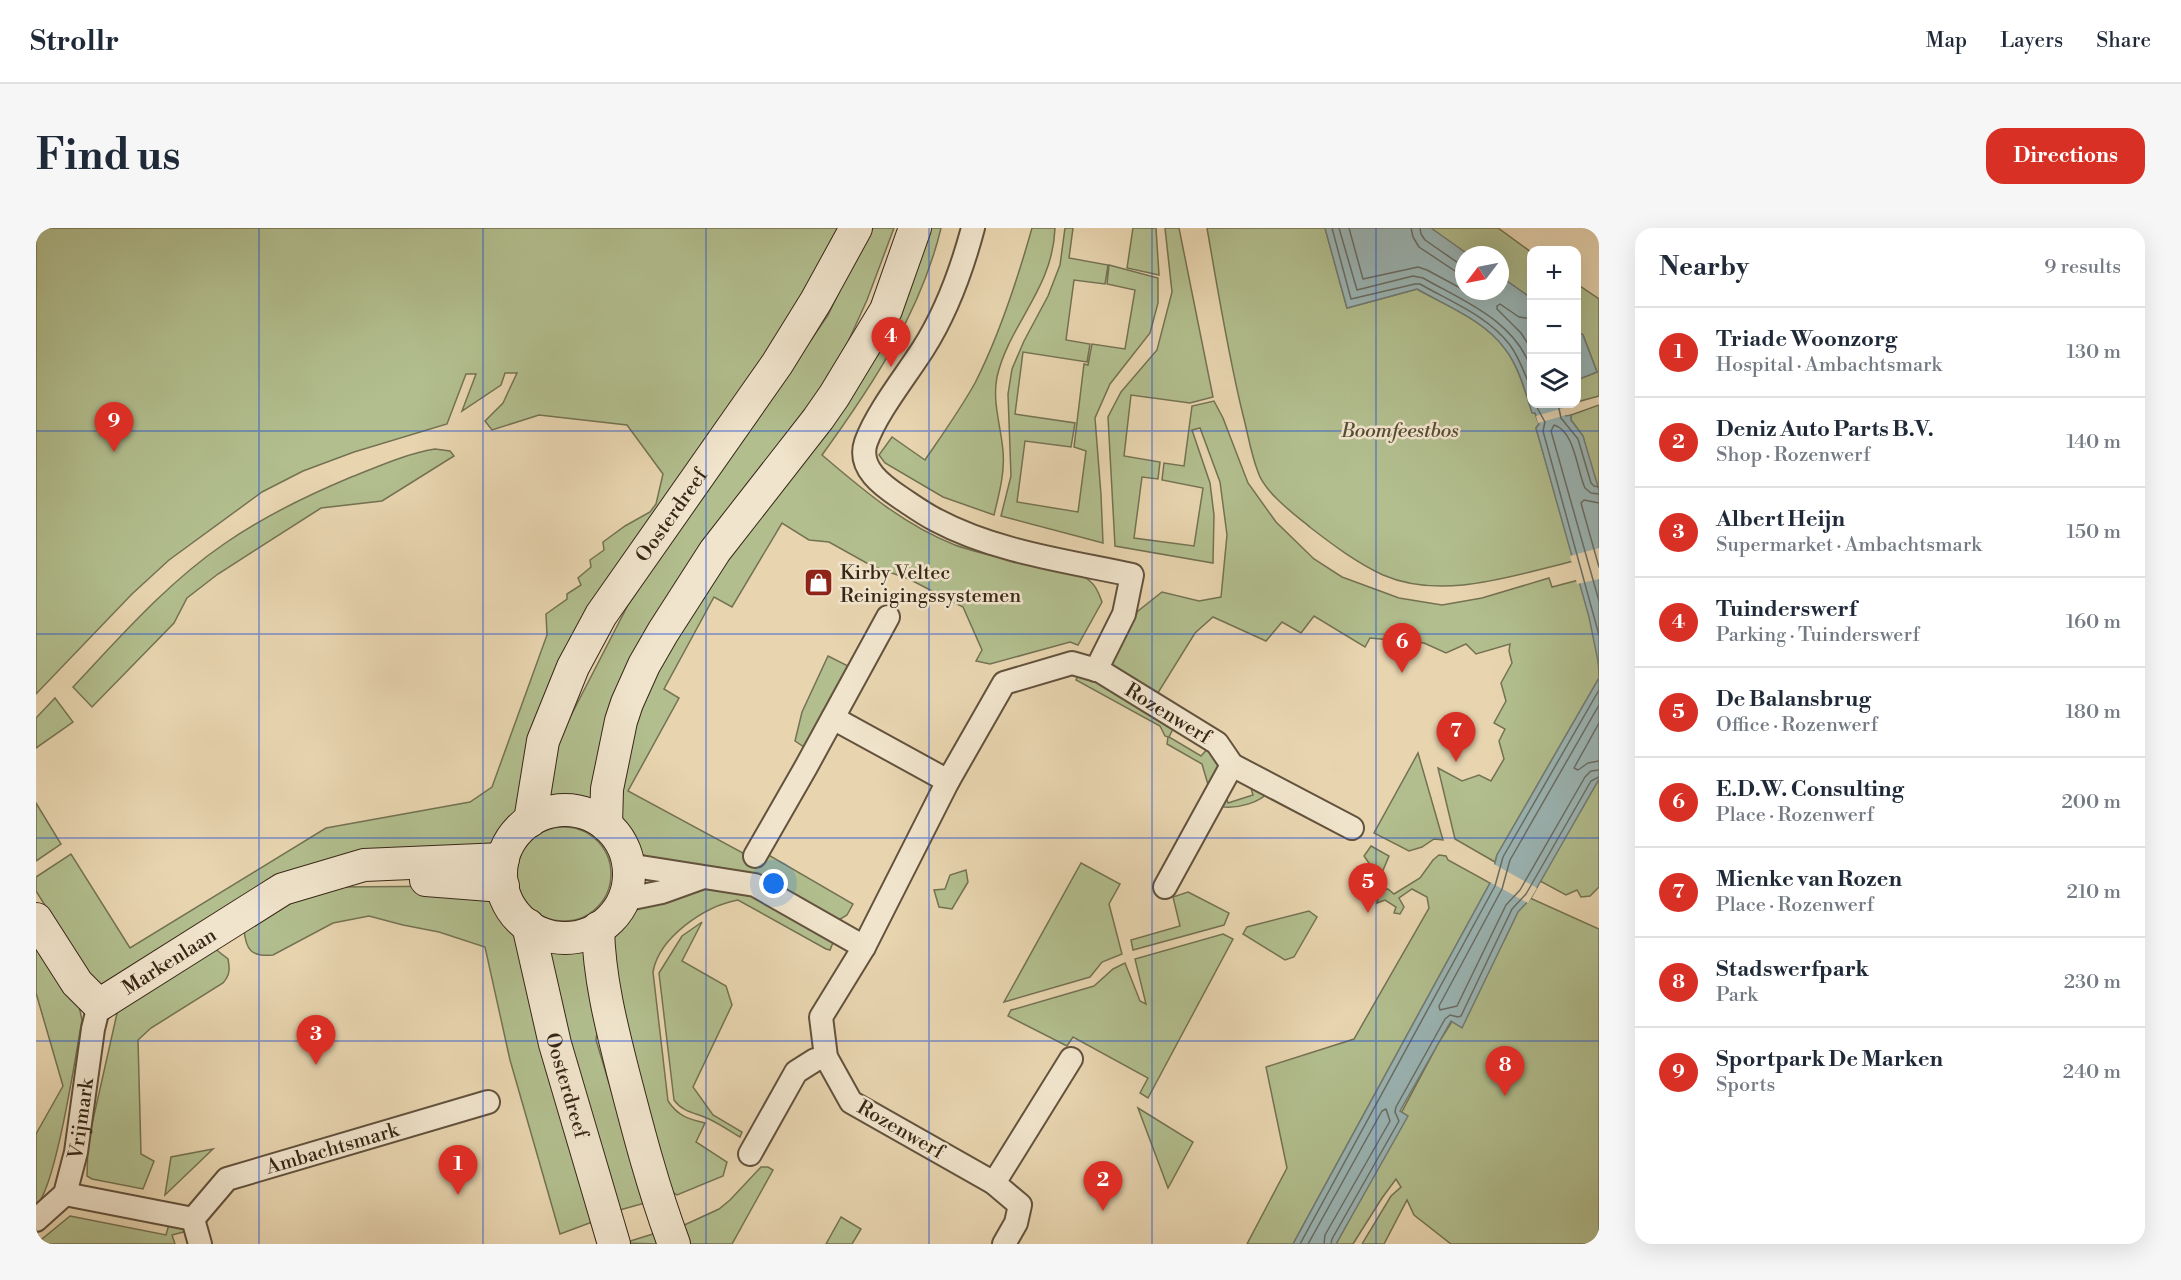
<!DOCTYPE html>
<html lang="en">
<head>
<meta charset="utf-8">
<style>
	body { margin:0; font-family:"Libre Bodoni",serif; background:#f6f6f7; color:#1f2937 }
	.controls { position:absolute; right:18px; top:18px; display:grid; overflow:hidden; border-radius:12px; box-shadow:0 6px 24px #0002 }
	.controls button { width:54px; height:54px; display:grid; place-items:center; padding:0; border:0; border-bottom:2px solid #e0e1e3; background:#fff; color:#1f2937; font:30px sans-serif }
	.compass { position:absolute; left:1419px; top:18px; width:54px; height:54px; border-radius:50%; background:#fff; box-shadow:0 6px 24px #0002; rotate:238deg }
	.you { position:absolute; left:738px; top:656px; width:21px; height:21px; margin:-15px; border:4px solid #fff; border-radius:50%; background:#1a73e8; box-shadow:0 0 0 9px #1a73e833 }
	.badge { display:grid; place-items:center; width:39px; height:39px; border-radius:50%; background:#d93025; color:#fff; font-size:20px; font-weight:700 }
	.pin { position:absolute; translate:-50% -50px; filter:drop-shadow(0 2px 3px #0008) }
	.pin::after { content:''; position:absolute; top:32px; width:21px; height:18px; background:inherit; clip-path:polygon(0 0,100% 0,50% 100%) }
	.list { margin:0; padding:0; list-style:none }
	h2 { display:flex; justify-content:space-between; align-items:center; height:78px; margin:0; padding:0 24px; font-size:26px }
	h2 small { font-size:20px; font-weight:400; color:#747a83 }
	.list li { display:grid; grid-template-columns:39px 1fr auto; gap:18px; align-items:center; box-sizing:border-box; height:90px; padding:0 24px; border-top:2px solid #e0e1e3 }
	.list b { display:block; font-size:22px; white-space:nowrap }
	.list p { margin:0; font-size:20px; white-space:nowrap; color:#747a83 }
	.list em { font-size:20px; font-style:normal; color:#747a83 }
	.icon { flex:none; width:33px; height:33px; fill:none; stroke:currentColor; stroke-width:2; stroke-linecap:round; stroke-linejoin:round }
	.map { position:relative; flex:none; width:1563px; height:1016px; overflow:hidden; border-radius:18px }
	header { display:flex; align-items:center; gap:36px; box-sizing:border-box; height:84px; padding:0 30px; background:#fff; border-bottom:2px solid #e0e1e3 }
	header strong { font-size:28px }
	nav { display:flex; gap:33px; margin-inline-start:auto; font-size:21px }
	.intro { display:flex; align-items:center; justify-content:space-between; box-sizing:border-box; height:144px; padding:0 36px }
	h1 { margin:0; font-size:42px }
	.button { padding:15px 27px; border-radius:18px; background:#d93025; color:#fff; font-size:21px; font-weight:700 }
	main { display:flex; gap:36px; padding:0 36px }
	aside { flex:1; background:#fff; border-radius:18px; box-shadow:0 6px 24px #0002 }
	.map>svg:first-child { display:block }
</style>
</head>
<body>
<header>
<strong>Strollr</strong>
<nav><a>Map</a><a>Layers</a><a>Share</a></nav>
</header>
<div class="intro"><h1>Find us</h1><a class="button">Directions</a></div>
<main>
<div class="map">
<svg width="1563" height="1016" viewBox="0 0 1563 1016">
	<rect width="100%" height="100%" fill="#e8d5b0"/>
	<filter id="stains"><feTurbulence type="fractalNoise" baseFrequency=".00333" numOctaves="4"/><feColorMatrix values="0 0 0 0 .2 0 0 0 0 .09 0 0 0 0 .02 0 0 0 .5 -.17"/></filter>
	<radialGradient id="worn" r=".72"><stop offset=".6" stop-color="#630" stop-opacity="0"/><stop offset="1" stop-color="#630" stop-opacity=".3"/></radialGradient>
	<g fill="#b2be8e" stroke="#747252" stroke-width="1.5">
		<path d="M0,0H812L770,80L644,252L480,590C469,600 462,611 450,619L314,630L64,765L0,663V649L35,626L94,720L290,600L434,574L456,559L511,407L510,386L531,371V366L545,357L542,350L555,339L554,332L568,322L567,314L589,298L614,284L620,276L627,246L591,197L503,187L456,202L449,193L467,175L481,145H469L465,157L426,183L440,146H430L411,196L318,224L267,243L226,264L133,332L96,366L0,466Z"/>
		<path d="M834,0H858L831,72L802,136L571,516L554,577L527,573L508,574L514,534L528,501L592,377L660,276L721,191L792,87Z"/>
		<path d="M893,0H905C885,84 836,158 786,227C827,262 868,297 919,317C946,327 975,331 1003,337C1020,341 1042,342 1055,354C1061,359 1063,366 1066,374L1042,417L1034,414L954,436L940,433L946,422L927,379L873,351L836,338L793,314L773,312L746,295L696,379L678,369L628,461L643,470L592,563L716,630L731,626L817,676L811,687L803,692L596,629L587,606L576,593L578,555L609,462Z"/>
		<path d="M996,0H1019C1017,61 973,96 961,149C956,173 965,199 967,223C969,245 963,266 958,287L907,269L849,235L843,227L856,209L889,232C906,207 924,182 939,155C964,106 981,53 996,0Z"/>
		<path d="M1029,0H1037L1033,30L1072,37L1069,56L1038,52L1030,112L1054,116L1051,134L987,124L979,186L1039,195L1035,219L989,213L981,274L1042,284L1050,223L1038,219L1048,136L1052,137L1056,116L1089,121L1099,62L1071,56L1073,37L1122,50V75L1114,105L1074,156L1059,190L1065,267L1067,315L965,288L975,248L972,166L976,141L988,113L1012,68L1024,37Z"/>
		<path d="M1097,0H1120L1123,47L1091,40Z"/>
		<path d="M1129,0H1143L1177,169L1154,175L1095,167L1088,228L1124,234L1122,251L1106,249L1098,310L1158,318L1167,260L1126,252L1128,235L1148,238L1156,178L1178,173L1187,190L1212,255L1240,294L1278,331L1306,349L1363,370L1406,377L1446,370L1513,350L1516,359L1543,352C1552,383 1563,417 1563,450L1461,627L1459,634L1419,611L1402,540L1426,553L1443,547L1455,553L1468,531L1463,513L1469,501L1458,495L1470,473L1465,455L1476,435L1473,423L1474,416L1440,426L1430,416L1410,425L1388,415L1334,410L1329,419L1278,388L1265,405L1246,394L1230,413L1177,389L1159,405L1120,468L1070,440L1102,383L1126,364L1163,373L1185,369L1191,307L1184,254L1164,200L1156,202L1174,255L1178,287L1177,335L1079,318L1072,189L1085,164L1121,122L1136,64Z"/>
		<path d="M1171,0H1289L1311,80L1381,61C1411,78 1447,92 1469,120C1483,139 1489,163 1496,184L1499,185L1503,196L1500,200L1538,333C1478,347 1407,373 1347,347C1321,335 1297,317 1275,300C1258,286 1229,265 1222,244C1215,226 1212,206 1207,187C1192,126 1182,63 1171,0Z"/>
		<path d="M1392,0H1462L1495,24V70L1464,49V27H1432Z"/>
		<path d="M1541,56L1563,71V168L1541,174L1540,152L1561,144L1547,107L1541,103Z"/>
		<path d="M1563,177V277L1547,208L1535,192V187Z"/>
		<path d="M399,221L414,223L418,228L346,273L285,280L182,346L151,370L138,395L56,479L37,459C84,409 131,355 188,316C227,289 270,268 313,250C341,239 369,226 399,221Z"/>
		<path d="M792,428L814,439L768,519L759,513L766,484Z"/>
		<path d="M1043,445L1054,448L1139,497L1133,509L1165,528L1174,518L1185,536L1173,560L1166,536L1131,516L1132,509L1129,508L1124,498L1040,452Z"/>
		<path d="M19,470L37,494L0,520V490Z"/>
		<path d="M1382,525L1407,612L1398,611L1386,619L1373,623L1338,605Z"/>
		<path d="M1563,551V659L1554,668L1545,669L1541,662L1530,667L1504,653Z"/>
		<path d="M1213,554L1234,563C1223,575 1204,580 1188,579L1183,573L1188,562L1192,575L1217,567Z"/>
		<path d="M0,575L25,616L0,633Z"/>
		<circle cx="528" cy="646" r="47"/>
		<path d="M1335,618L1353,628L1345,647L1334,648L1335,638L1328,628Z"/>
		<path d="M1403,627L1410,628L1412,632L1454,655L1257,1016H1211L1251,940L1230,839L1318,811L1393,680L1391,669L1376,661L1363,670L1368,679L1364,686L1358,685L1360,679L1349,672L1341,675L1344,662L1352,661L1358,666L1384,650L1397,632Z"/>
		<path d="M1045,635L1084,656L1073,676L1086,726L1066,734L1054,749L968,774Z"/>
		<path d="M930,642L932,654L916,681L903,679L898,662L909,661L914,647Z"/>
		<path d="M688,656L715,665L798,712L794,722L790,721L702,672C669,678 623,709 617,744L632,873C642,888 652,891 669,895L660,914L691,934L687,948L641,967L629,960L603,870L573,711L600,677Z"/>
		<path d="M425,658L453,666L469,692L485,709L559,993L524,1006L474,832L449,719L403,704L367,697L333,688L297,695L237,727C215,729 210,722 208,702L251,675L304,659Z"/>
		<path d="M1152,664L1193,685L1188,697L1097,722L1095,712L1144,698L1137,669Z"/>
		<path d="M1494,670L1563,701V1016H1415L1378,987L1371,972L1348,1016H1326L1355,968L1365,959L1360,951L1346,970L1317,1016H1300L1334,954L1346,921L1403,814L1469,711L1482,683Z"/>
		<path d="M1273,683L1281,689L1258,729L1249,732L1207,706L1211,699Z"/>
		<path d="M666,694L646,733L690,758L696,777L657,859L677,887L706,904L704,909C694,903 685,897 675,892C662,885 647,885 638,872L623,745L646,708Z"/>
		<path d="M1187,706L1197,711L1112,870L1104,865L1112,850L1037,809L1031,818L972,788L975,782L979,781L1058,758L1077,741L1089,735L1104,773L1110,776L1099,731Z"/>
		<path d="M0,710L43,778L46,792C40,825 20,960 0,978V906L27,858L0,765Z"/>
		<path d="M178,720L192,731C194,741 194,747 187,755L115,800L102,812L105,926L118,933L107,961L56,951L51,948L52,914L82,781Z"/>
		<path d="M547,720H553L564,783L560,812L609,975L580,983L509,723H536Z"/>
		<path d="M1102,880L1157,914L1132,960Z"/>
		<path d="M177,921L129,967L135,929Z"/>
		<path d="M725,939H732L737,942L696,1016H649L644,999L683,981L694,972Z"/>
		<path d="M34,988L130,1007L133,996L146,997L151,1003L136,1007L139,1016H0Z"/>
		<path d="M805,989L825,1001L816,1016H790Z"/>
		<path d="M620,1005L623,1016L588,1015Z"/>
	</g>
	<g fill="#9bb6b6" stroke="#737d76" stroke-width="1.5">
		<path d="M1289,0H1395L1433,27H1428V63H1464V48L1495,70L1496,176H1529L1527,177L1530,188L1535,187V192L1547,208L1563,262V438L1553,389L1500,200L1503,196L1499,185H1496C1489,163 1483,139 1469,121C1448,92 1411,78 1381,61L1311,80Z"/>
		<path d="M1541,103L1547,107L1561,144L1541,152Z"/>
		<path d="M1563,450V551L1495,670L1482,684L1426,800L1415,793L1364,883L1372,888L1300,1016H1257L1454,655L1461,627Z"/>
	</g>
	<g fill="#e8d5b0">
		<path d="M1531,179L1532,185H1537L1502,195L1500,188Z"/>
		<path d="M1563,320V351L1541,356L1534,328Z"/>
		<path d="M1456,635L1501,660L1492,675L1452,653Z"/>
	</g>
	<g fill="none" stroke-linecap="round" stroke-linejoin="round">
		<g stroke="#696e66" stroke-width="1.5">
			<path d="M1296,0L1315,71L1379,56H1384C1415,74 1452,88 1474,117C1484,131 1490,148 1496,164"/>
			<path d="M1303,0L1321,62L1377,48L1387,50C1429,74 1478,92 1496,142"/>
			<path d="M1313,0L1327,51L1382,39L1391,42L1428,62"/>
			<path d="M1375,0L1377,9L1383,19L1428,49"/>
			<path d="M1384,0L1385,6L1389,12L1428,39"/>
			<path d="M1496,91L1483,89L1464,76L1461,78V81L1485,105L1496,122"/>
			<path d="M1499,176L1509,194L1507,203L1563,407"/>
			<path d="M1522,176L1525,190L1542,211L1555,255L1558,258L1563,259"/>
			<path d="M1563,266L1555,265L1549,260C1541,243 1539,203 1518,197L1515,203L1563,373"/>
			<path d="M1563,275L1548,272L1545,275L1563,339"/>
			<path d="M1563,477L1474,632L1466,661L1403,778L1404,782L1421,778L1470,677L1484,662L1549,549L1555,543L1563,542"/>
			<path d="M1563,495L1538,540L1542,542L1552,535L1563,533"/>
			<path d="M1264,1016L1459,658L1467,629L1563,462"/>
			<path d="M1272,1016L1346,883L1350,881L1354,893L1289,1007L1288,1016"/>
			<path d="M1295,1016L1296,1011L1363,893L1359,884L1360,879L1409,791L1414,787L1422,789L1425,788L1476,681L1490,666L1555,553L1563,549"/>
		</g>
		<defs>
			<g id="street">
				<path d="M937,0C926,41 910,85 887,121C869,149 841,184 830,214C821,240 847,258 865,270C877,278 888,286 900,292C960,324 1031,333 1096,347L1088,386L1060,442"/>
				<path d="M797,490L912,553"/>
				<path d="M719,628L770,539L852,389"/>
				<path d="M592,637L719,657L828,719"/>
				<path d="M1129,659L1196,537"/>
				<path d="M587,672L626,664L665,650"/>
				<path d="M714,926L760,844L779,832L790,829"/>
				<path d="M958,955L1035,831"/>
				<path d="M29,966L157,991L164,1016"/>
				<path id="s1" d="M157,991L191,951L452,874"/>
				<path id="s2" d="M0,992L29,966L40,924L57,801L63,777"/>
				<path id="s3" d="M968,1016L980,995L984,977L958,955L815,874L790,829L785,789L828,719L912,553L968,455L1036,435L1064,443L1181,515L1196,537L1316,600"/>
			</g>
			<g id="secondary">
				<circle cx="529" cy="646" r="64"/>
				<path id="s4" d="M494,593L507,513L537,439L565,387L741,136L780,73L820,0"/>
				<path d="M570,597L571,561L585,493L591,475L608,437L627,404L679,323L782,191L798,168L850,82L879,0"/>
				<path d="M390,652L467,658"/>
				<path id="s5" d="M0,691L41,755L63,777L247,661L328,637L467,631"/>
				<path id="s6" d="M492,697L519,816L578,1016"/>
				<path d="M562,700C563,749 575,797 587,844C602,902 617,960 638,1016"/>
			</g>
		</defs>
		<use href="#street" stroke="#63523d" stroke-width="26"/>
		<use href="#secondary" stroke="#372717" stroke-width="34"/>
		<use href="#street" stroke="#f0e4cc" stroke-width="22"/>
		<use href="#secondary" stroke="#f0e4cc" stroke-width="32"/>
	</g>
	<path fill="none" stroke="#1d4ed8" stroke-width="1.5" stroke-opacity="0.55" d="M223,0V1016M447,0V1016M670,0V1016M893,0V1016M1116,0V1016M1340,0V1016M0,203H1563M0,406H1563M0,610H1563M0,813H1563"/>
	<defs>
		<symbol id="shop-square" viewBox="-11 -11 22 22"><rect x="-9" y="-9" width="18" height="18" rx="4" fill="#8f2418" stroke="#f0e4cc"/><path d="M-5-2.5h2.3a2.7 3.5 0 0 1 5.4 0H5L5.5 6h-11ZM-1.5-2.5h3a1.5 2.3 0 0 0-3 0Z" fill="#fff"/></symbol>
	</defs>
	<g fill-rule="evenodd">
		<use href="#shop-square" x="766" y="338" width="33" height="33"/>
	</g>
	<g text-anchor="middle" stroke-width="5" stroke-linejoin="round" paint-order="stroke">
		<g font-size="20" font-style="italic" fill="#564d35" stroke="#f0e4cc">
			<text x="1364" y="209">Boomfeestbos</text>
		</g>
		<g font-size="20" fill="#372717" stroke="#f0e4cc">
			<text dy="7" stroke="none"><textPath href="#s4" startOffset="342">Oosterdreef</textPath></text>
			<text dy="7" stroke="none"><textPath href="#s3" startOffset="894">Rozenwerf</textPath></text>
			<text dy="7" stroke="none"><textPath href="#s5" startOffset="190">Markenlaan</textPath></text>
			<text dy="7" stroke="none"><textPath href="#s6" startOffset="165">Oosterdreef</textPath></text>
			<text dy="7" stroke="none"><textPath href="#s2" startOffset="116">Vrijmark</textPath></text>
			<text transform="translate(865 901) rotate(30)" y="7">Rozenwerf</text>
			<text dy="7" stroke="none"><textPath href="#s1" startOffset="162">Ambachtsmark</textPath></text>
		</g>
		<g font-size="20" fill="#372717" stroke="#f0e4cc" text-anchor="start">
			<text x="804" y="351">Kirby Veltec<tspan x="804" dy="23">Reinigingssystemen</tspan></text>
		</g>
	</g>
	<rect width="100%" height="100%" filter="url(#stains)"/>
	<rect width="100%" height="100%" fill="url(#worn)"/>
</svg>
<div class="controls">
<button>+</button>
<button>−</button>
<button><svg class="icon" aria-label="layers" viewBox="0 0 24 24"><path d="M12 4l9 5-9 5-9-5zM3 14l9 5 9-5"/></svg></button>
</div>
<svg class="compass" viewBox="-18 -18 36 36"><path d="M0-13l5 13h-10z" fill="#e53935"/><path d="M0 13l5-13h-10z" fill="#747a83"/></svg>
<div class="you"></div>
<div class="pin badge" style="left:422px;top:967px">1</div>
<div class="pin badge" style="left:1067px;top:983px">2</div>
<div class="pin badge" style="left:280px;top:837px">3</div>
<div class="pin badge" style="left:855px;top:139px">4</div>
<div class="pin badge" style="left:1332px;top:685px">5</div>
<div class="pin badge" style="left:1366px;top:445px">6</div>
<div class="pin badge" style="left:1420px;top:534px">7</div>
<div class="pin badge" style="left:1469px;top:868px">8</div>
<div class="pin badge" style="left:78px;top:224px">9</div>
</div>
<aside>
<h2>Nearby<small>9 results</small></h2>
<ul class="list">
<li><span class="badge">1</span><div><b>Triade Woonzorg</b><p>Hospital · Ambachtsmark</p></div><em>130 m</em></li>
<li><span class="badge">2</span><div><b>Deniz Auto Parts B.V.</b><p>Shop · Rozenwerf</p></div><em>140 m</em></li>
<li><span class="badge">3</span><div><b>Albert Heijn</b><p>Supermarket · Ambachtsmark</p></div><em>150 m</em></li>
<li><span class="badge">4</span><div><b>Tuinderswerf</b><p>Parking · Tuinderswerf</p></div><em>160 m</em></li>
<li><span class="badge">5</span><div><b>De Balansbrug</b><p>Office · Rozenwerf</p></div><em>180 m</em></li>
<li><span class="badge">6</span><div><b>E.D.W. Consulting</b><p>Place · Rozenwerf</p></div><em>200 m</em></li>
<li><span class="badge">7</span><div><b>Mienke van Rozen</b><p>Place · Rozenwerf</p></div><em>210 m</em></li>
<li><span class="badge">8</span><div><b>Stadswerfpark</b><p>Park</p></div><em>230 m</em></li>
<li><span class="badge">9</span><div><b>Sportpark De Marken</b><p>Sports</p></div><em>240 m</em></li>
</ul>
</aside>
</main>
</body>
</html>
